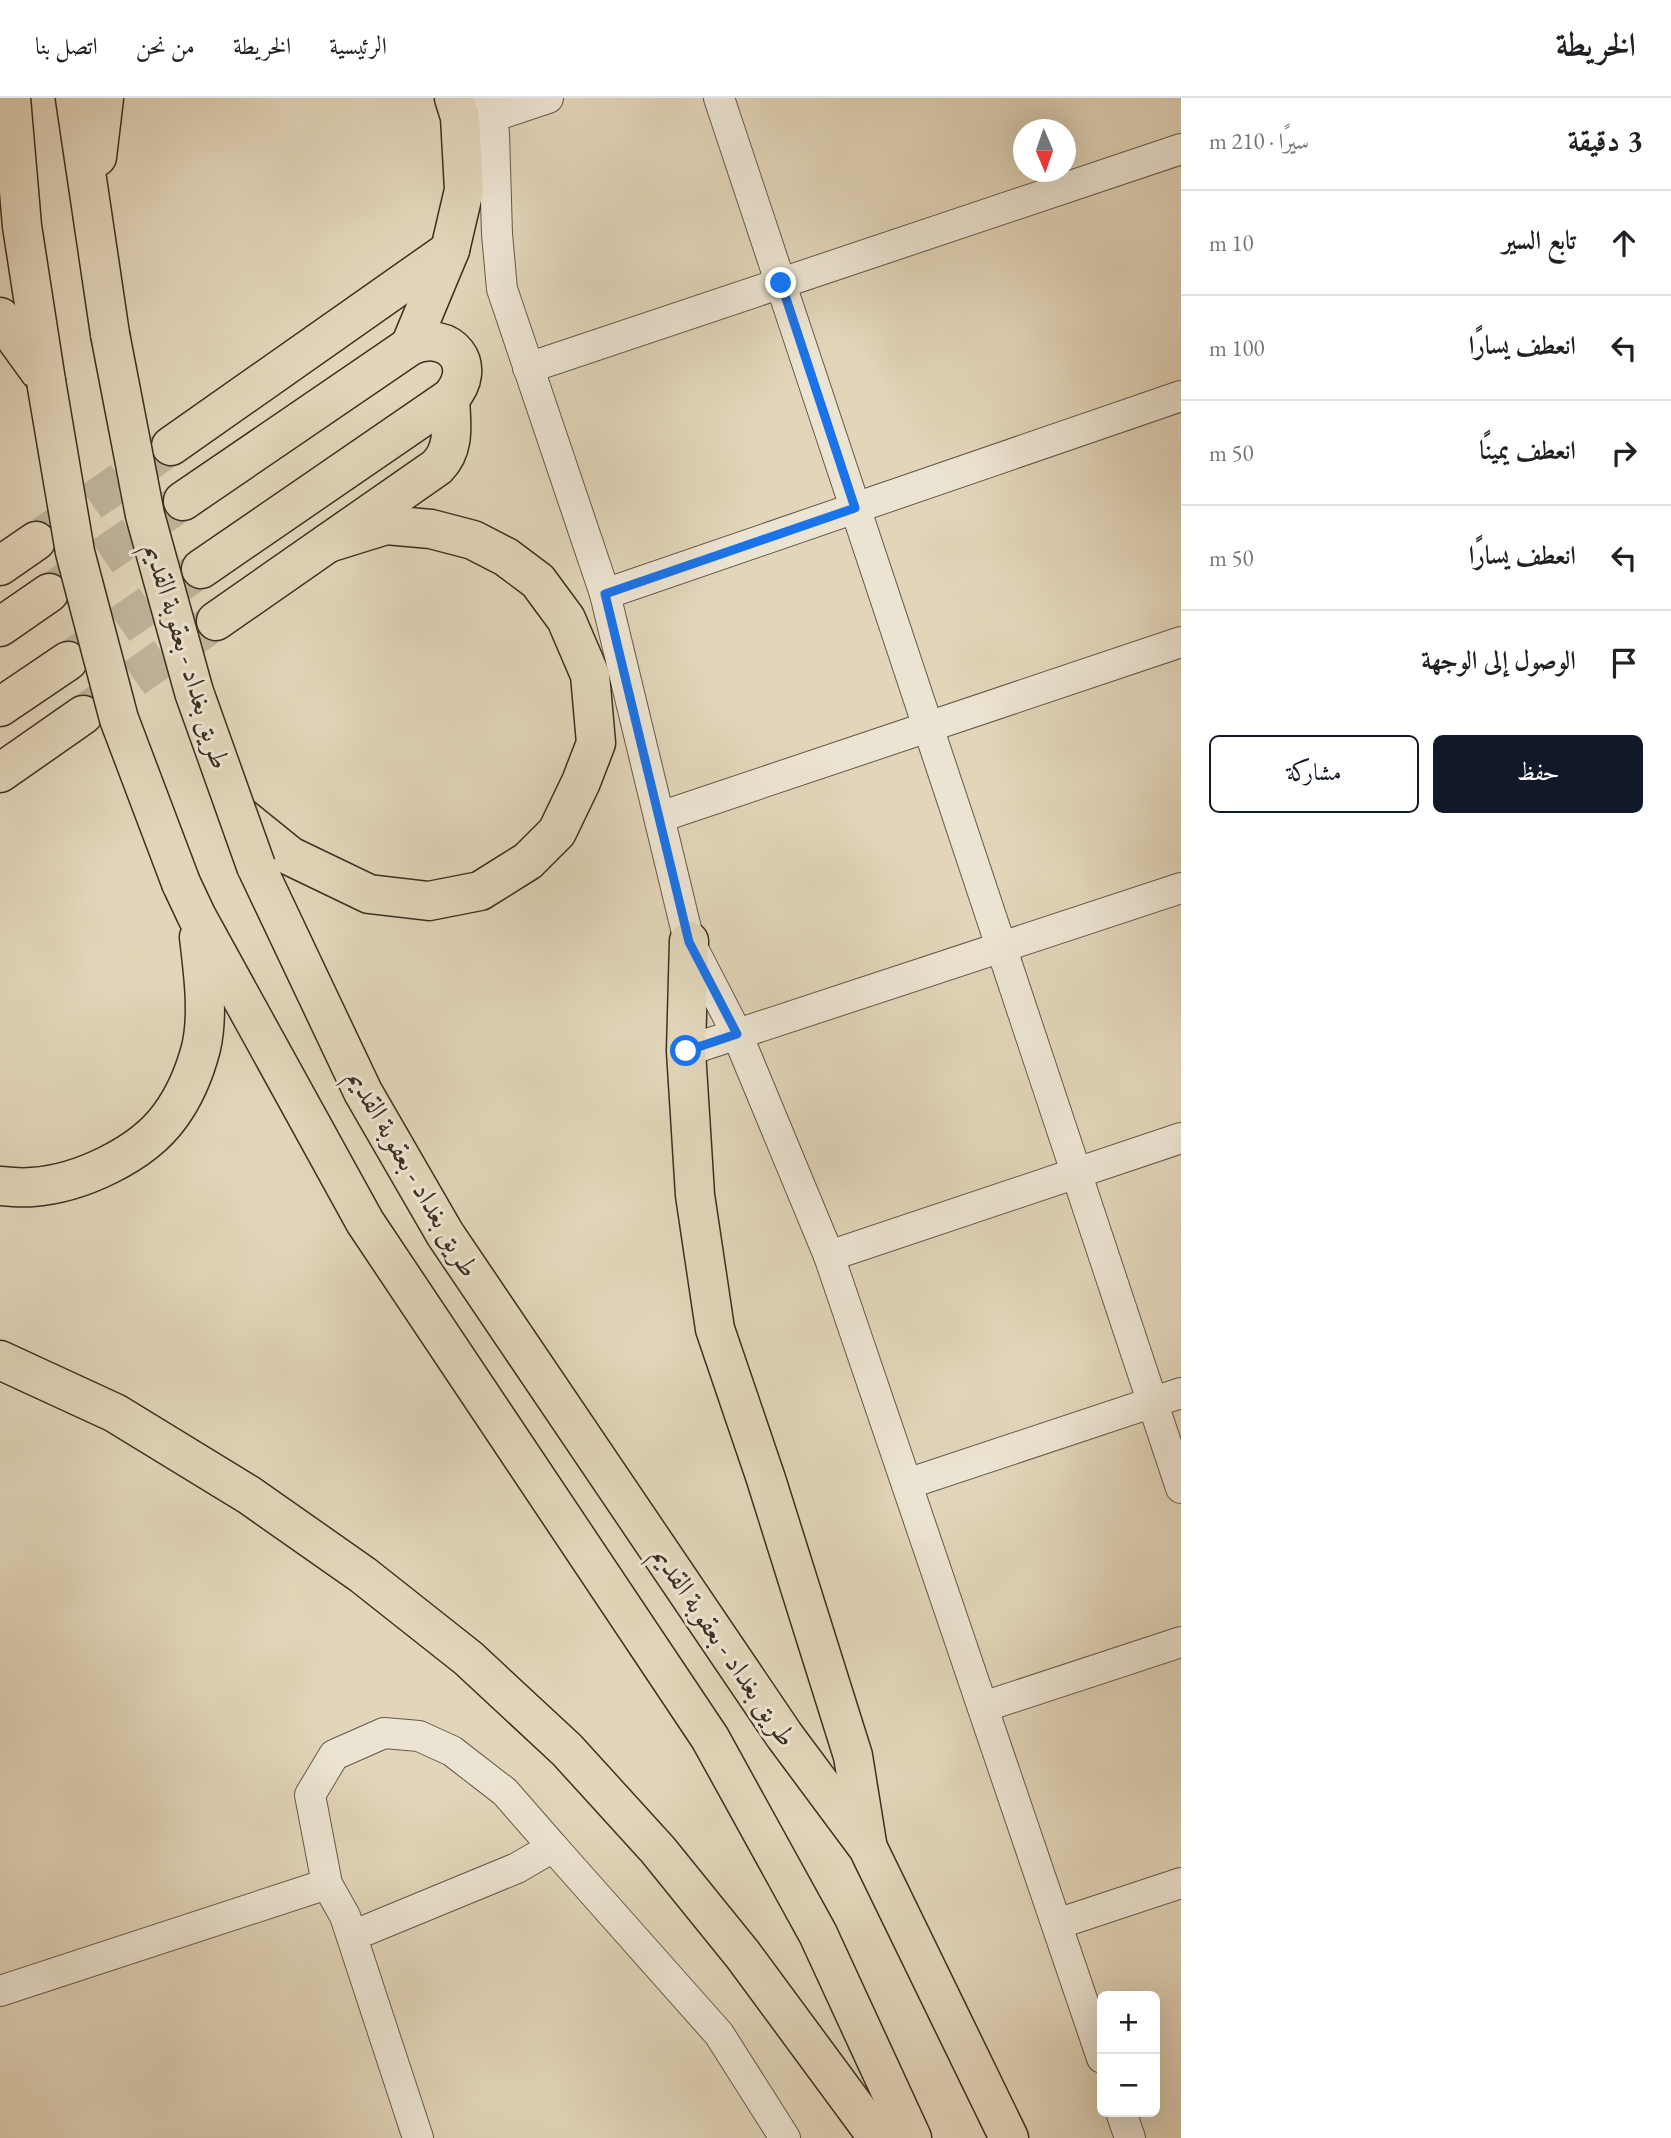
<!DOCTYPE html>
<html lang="ar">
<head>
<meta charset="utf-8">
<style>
	body { margin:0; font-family:"EB Garamond",Amiri,serif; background:#f6f6f6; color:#202124; direction:rtl }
	.controls { position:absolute; right:21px; bottom:21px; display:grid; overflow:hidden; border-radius:10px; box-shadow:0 7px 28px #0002 }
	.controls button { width:63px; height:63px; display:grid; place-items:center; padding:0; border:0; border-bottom:2px solid #e0e0e0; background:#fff; color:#202124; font:35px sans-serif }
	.compass { position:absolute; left:1013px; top:21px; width:63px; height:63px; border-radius:50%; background:#fff; box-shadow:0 7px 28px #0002; rotate:178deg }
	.stop { position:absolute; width:21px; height:21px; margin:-16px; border:5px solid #1a73e8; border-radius:50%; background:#fff }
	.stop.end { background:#1a73e8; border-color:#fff; box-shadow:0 2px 7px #0008 }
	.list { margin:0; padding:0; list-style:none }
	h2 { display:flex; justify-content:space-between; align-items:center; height:91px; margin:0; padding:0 28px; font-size:30px }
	h2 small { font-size:23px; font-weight:400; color:#757577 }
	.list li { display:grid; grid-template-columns:46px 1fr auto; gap:21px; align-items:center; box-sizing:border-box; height:105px; padding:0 28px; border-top:2px solid #e0e0e0 }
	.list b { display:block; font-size:26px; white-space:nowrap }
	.list em { font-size:23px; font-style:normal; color:#757577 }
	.actions { display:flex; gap:14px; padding:21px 28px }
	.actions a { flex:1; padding:16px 0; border:2px solid #111827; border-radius:10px; text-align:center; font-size:24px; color:#111827 }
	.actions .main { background:#111827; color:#fff }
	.icon { flex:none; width:38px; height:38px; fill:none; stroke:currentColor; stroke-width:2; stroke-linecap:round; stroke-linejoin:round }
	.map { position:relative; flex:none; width:1181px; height:2040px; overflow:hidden; direction:ltr }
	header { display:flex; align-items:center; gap:42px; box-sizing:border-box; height:98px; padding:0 35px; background:#fff; border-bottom:2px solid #e0e0e0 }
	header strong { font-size:33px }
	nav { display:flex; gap:38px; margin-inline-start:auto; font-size:24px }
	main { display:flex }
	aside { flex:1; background:#fff }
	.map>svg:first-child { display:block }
</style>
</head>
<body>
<header>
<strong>الخريطة</strong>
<nav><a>الرئيسية</a><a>الخريطة</a><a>من نحن</a><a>اتصل بنا</a></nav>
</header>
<main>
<aside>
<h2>3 دقيقة<small>سيرًا · 210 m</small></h2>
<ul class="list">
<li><svg class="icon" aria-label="ahead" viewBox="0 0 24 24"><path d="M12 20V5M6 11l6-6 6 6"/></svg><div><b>تابع السير</b></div><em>10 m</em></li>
<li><svg class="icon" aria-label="left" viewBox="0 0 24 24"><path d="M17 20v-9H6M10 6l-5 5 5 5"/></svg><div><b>انعطف يسارًا</b></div><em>100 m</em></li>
<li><svg class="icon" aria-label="right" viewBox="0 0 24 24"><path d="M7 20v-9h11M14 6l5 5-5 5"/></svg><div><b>انعطف يمينًا</b></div><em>50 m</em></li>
<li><svg class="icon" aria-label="left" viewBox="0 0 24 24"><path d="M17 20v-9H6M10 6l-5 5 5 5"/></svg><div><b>انعطف يسارًا</b></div><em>50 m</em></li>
<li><svg class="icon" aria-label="arrive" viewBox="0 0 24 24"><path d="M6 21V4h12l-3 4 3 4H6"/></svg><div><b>الوصول إلى الوجهة</b></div></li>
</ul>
<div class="actions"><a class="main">حفظ</a><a>مشاركة</a></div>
</aside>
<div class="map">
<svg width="1181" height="2040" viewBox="0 0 1181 2040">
	<rect width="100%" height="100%" fill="#e2d5b9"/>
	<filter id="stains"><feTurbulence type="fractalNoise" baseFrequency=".00286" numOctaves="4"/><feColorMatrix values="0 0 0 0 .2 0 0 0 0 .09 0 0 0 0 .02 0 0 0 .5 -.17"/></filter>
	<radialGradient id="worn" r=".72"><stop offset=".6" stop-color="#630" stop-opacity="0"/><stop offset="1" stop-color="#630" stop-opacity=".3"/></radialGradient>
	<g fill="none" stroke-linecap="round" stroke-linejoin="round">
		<g stroke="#c0b49b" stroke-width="38" stroke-dasharray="38 19" stroke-linecap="butt">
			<path d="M55,491L183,403"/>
			<path d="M72,560L193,476"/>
		</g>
		<g stroke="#c0b49b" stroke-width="38" stroke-dasharray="38 19" stroke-linecap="butt">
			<path d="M44,437L171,348"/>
			<path d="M87,613L216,523"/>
		</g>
		<defs>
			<g id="street">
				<path d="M488,0L494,35L497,136L502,191L605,496L689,843L737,936L829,1158L1102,1960"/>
				<path d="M719,0L1181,1390"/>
				<path d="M491,19L548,0"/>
				<path d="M528,270L1181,51"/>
				<path d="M605,496L1181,298"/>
				<path d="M660,719L1181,544"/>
				<path d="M686,953L1181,790"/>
				<path d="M829,1158L1181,1040"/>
				<path d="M907,1386L1181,1295"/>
				<path d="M983,1609L1181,1544"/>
				<path d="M553,1749L719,1936L785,2040"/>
				<path d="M327,1786L310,1697L334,1657L384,1635L419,1638L452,1653L505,1694L553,1749L517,1770L352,1838"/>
				<path d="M1057,1826L1181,1785"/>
				<path d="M0,1893L327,1786L345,1818L418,2040"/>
				<path d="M1121,2014L1130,2040"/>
			</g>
			<g id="primary">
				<path d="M183,403L410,248C450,230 480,268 450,300L201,471"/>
				<path d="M0,529L49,495"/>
				<path d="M0,609L68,563"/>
			</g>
			<g id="highway">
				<path d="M11,0L22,128L46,283"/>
				<path d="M75,0L110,236"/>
				<path d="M97,59L104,0"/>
				<path d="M0,219L40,274"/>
				<path d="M410,248L450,152L464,92L460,19L454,0"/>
				<path d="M171,348L450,152"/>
				<path d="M0,468L36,443"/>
				<path d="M216,523L437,369C456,350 451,325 450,300"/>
				<path d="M0,675L83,617"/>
				<path d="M238,716L290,758L369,796L429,803L480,793L528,763L557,734L581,684L596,645L590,577L566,521L538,483L506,459L473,442L431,431L386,427L328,445"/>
				<path d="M256,768L363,994L445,1136L784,1637L868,1750L1009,2040"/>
				<path d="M181,785L197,819L365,1124L710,1640L818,1836L912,2040"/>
				<path d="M689,843L686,953L695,1097L715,1231L766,1381L853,1658L867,1745"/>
				<path d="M0,1088C10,1089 22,1090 32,1089C79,1086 142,1057 170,1018C184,999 195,973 201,950C209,916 203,873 199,839"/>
				<path d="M0,1262L115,1315L249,1397L363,1477L468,1560L567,1652L658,1752L743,1857L878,2040"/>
			</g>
		</defs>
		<use href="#street" stroke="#645949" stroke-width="32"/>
		<use href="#primary" stroke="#3a3024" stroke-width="41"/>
		<use href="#highway" stroke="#3a3024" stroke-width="41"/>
		<use href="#street" stroke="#ece4d2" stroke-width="30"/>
		<use href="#primary" stroke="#e2d5b9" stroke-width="38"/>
		<use href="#highway" stroke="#e2d5b9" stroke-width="38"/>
		<defs>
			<g id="highway-bridge">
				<path d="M110,236L145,417L194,594L256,768"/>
				<path d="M46,283L75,454L119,621L181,785"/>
			</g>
		</defs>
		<use href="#highway-bridge" stroke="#3a3024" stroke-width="41" stroke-linecap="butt"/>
		<use href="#highway-bridge" stroke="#e2d5b9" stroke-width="38"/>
	</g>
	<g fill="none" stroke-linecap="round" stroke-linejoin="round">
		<path stroke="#1a73e8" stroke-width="9" d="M686,953L737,936L689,844L605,496L855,410L781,185"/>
	</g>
	<g text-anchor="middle" stroke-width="6" stroke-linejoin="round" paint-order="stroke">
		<g font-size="28" fill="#3a3024" stroke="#ece4d2">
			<text transform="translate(188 558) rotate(73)" y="10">طريق بغداد - بعقوبة القديم</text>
			<text transform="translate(414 1075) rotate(60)" y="10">طريق بغداد - بعقوبة القديم</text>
			<text transform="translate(725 1548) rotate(56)" y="10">طريق بغداد - بعقوبة القديم</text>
		</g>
	</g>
	<rect width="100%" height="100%" filter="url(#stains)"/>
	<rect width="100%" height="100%" fill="url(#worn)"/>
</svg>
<div class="controls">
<button>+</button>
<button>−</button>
</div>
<svg class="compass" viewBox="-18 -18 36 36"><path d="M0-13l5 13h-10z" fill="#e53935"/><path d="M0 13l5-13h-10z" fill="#757577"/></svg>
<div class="stop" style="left:686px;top:953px"></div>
<div class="stop end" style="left:781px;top:185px"></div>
</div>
</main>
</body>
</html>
